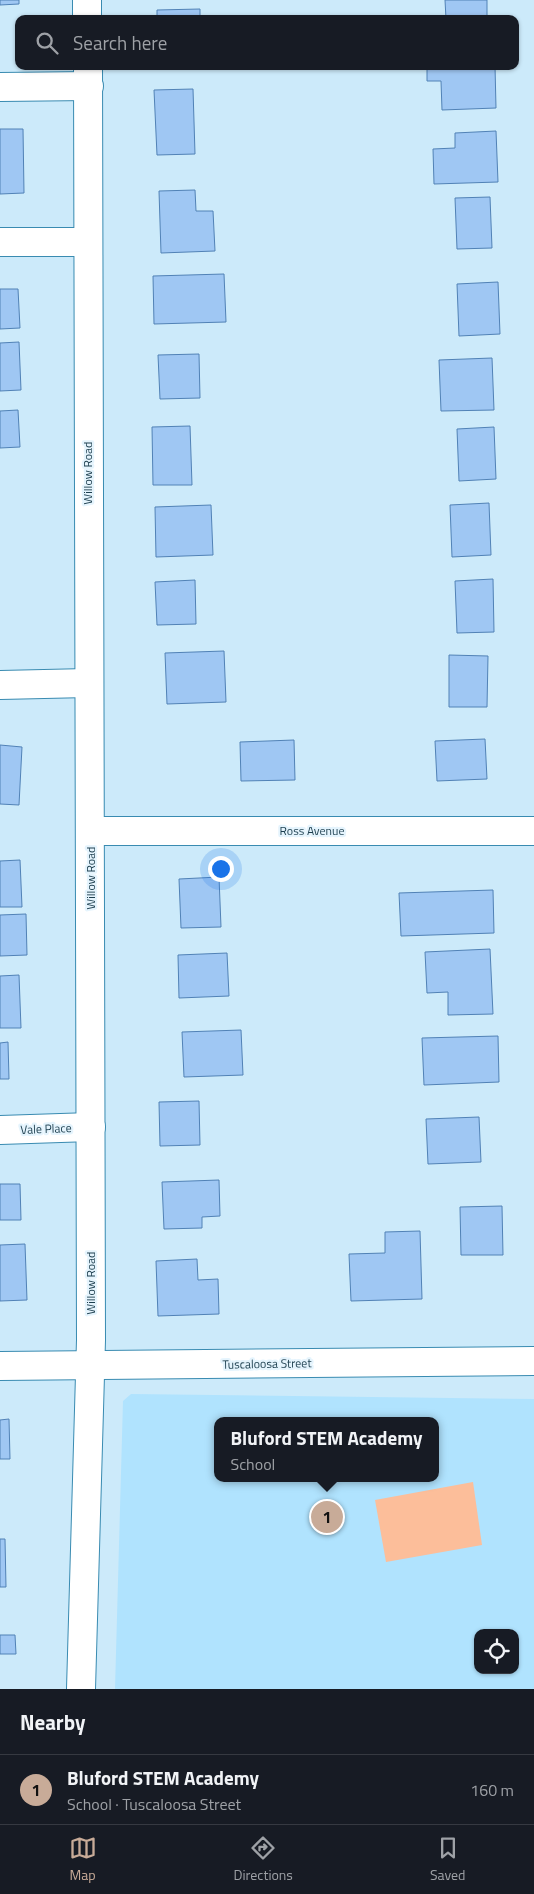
<!DOCTYPE html>
<html lang="en">
<head>
<meta charset="utf-8">
<style>
	:root { --surface:#171b24; --page:#242831; --text:#f1f3f6; --muted:#9ea1a6; --line:#363941; --accent:#c8ab98 }
	body { margin:0; font-family:"Titillium Web",sans-serif; background:var(--page); color:var(--text) }
	.controls { position:absolute; right:15px; bottom:15px; display:grid; overflow:hidden; border-radius:10px; box-shadow:0 1px 4px #0004 }
	.controls button { width:45px; height:45px; display:grid; place-items:center; padding:0; border:0; border-bottom:1px solid var(--line); background:var(--surface); color:var(--text); font:25px sans-serif }
	.you { position:absolute; left:220px; top:868px; width:18px; height:18px; margin:-12px; border:4px solid #fff; border-radius:50%; background:#1a73e8; box-shadow:0 0 0 8px #1a73e833 }
	.badge { display:grid; place-items:center; width:32px; height:32px; border-radius:50%; background:var(--accent); color:#111; font-size:16px; font-weight:700 }
	.pin { position:absolute; translate:-50% -50%; border:2px solid #fff; box-shadow:0 1px 5px #0006 }
	.popup { position:absolute; left:214px; top:1417px; width:225px; height:65px; box-sizing:border-box; display:grid; place-content:center; border-radius:10px; background:var(--surface); filter:drop-shadow(0 1px 4px #0005); font-size:16px; white-space:nowrap; color:var(--muted) }
	.popup b { font-size:19px; color:var(--text) }
	.popup::after { content:''; position:absolute; left:50%; top:100%; margin-left:-10px; border:10px solid transparent; border-top-color:var(--surface) }
	.list { margin:0; padding:0; list-style:none }
	h2 { display:flex; justify-content:space-between; align-items:center; height:65px; margin:0; padding:0 20px; font-size:21px }
	h2 small { font-size:16px; font-weight:400; color:var(--muted) }
	.list li { display:grid; grid-template-columns:32px 1fr auto; gap:15px; align-items:center; box-sizing:border-box; height:70px; padding:0 20px; border-top:1px solid var(--line) }
	.list b { display:block; font-size:19px; white-space:nowrap }
	.list p { margin:0; font-size:16px; white-space:nowrap; color:var(--muted) }
	.list em { font-size:16px; font-style:normal; color:var(--muted) }
	.icon { flex:none; width:28px; height:28px; fill:none; stroke:currentColor; stroke-width:2; stroke-linecap:round; stroke-linejoin:round }
	.map { position:relative; flex:none; width:534px; height:1689px; overflow:hidden }
	.search { position:absolute; background:var(--surface); box-shadow:0 1px 4px #0004; left:15px; right:15px; top:15px; height:55px; display:flex; align-items:center; gap:12px; box-sizing:border-box; padding:0 18px; border-radius:10px; color:var(--muted); font-size:19px }
	.sheet { height:135px; background:var(--surface) }
	nav { display:flex; justify-content:space-around; align-items:center; box-sizing:border-box; height:70px; border-top:1px solid var(--line); background:var(--surface); font-size:14px; color:var(--muted) }
	nav a { display:grid; justify-items:center; gap:2px }
	nav .on { color:var(--accent) }
	.map>svg:first-child { display:block }
	.built { fill:#b0e3fe; fill-rule:evenodd }
	.green { fill:#fcbe9a }
	.building { fill:#9fc7f3; stroke:#5182b6 }
	.lines { fill:none; stroke-linecap:round; stroke-linejoin:round }
	.minor-casing { stroke:#398bb1; stroke-width:30 }
	.minor { stroke:#fff; stroke-width:28 }
	.labels { text-anchor:middle; stroke-width:4.5; stroke-linejoin:round; paint-order:stroke }
	.street-label { font-size:12px; fill:#1c3e4e; stroke:#e5f4fd }
</style>
</head>
<body>
<div class="map">
<svg width="534" height="1689" viewBox="0 0 534 1689">
	<rect width="100%" height="100%" fill="#cceafa"/>
	<!-- built -->
	<path class="built" d="M131 1394 534 1399V1689H115L123 1401ZM218 1421H436V1478H218ZM478 1633H515V1670H478Z"/>
	<!-- green -->
	<polygon class="green" points="473,1482 482,1545 386,1562 375,1500"/>
	<!-- building -->
	<g class="building">
		<polygon points="0,0 19,0 19,4 0,5"/>
		<polygon points="445,0 487,0 487,19 446,19"/>
		<polygon points="200,9 200,19 157,19 157,10"/>
		<polygon points="427,66 495,66 496,108 442,110 441,81 427,81"/>
		<polygon points="193,89 195,154 157,155 154,90"/>
		<polygon points="0,129 23,129 24,193 0,194"/>
		<polygon points="496,131 498,182 434,184 433,149 455,148 455,133"/>
		<polygon points="195,190 196,211 213,211 215,251 161,253 159,191"/>
		<polygon points="490,197 492,248 457,249 455,198"/>
		<polygon points="224,274 226,322 154,324 153,276"/>
		<polygon points="498,282 500,334 459,336 457,284"/>
		<polygon points="0,289 18,289 20,328 0,329"/>
		<polygon points="19,342 21,390 0,391 0,343"/>
		<polygon points="199,354 200,398 160,399 158,355"/>
		<polygon points="492,358 494,410 441,411 439,360"/>
		<polygon points="18,410 20,447 0,448 0,411"/>
		<polygon points="190,426 192,485 153,485 152,427"/>
		<polygon points="494,427 496,479 459,481 457,429"/>
		<polygon points="489,503 491,555 452,557 450,505"/>
		<polygon points="211,505 213,555 156,557 155,507"/>
		<polygon points="493,579 494,632 457,633 455,581"/>
		<polygon points="195,580 196,624 157,625 155,582"/>
		<polygon points="224,651 226,702 167,704 165,653"/>
		<polygon points="449,655 488,656 487,707 449,707"/>
		<polygon points="485,739 487,779 437,781 435,741"/>
		<polygon points="294,740 295,780 241,781 240,742"/>
		<polygon points="0,745 22,747 19,805 0,804"/>
		<polygon points="20,860 22,907 0,907 0,861"/>
		<polygon points="219,877 221,927 181,928 179,879"/>
		<polygon points="493,890 494,933 401,936 399,893"/>
		<polygon points="26,914 27,955 0,956 0,915"/>
		<polygon points="490,949 493,1014 448,1015 448,992 427,993 425,952"/>
		<polygon points="227,953 229,996 179,998 178,955"/>
		<polygon points="19,975 21,1028 0,1028 0,976"/>
		<polygon points="241,1030 243,1075 184,1077 182,1032"/>
		<polygon points="498,1036 499,1082 424,1085 422,1038"/>
		<polygon points="8,1042 9,1079 0,1079 0,1043"/>
		<polygon points="199,1101 200,1145 160,1146 159,1102"/>
		<polygon points="479,1117 481,1162 428,1164 426,1119"/>
		<polygon points="219,1180 220,1216 202,1217 202,1228 164,1229 162,1182"/>
		<polygon points="0,1184 20,1184 21,1220 0,1220"/>
		<polygon points="502,1206 503,1255 461,1255 460,1207"/>
		<polygon points="420,1231 422,1299 351,1301 349,1254 385,1253 385,1232"/>
		<polygon points="25,1244 27,1300 0,1301 0,1245"/>
		<polygon points="197,1259 198,1280 218,1279 219,1314 158,1316 156,1261"/>
		<polygon points="9,1419 10,1459 0,1459 0,1420"/>
		<polygon points="0,1539 5,1539 6,1587 0,1587"/>
		<polygon points="0,1635 15,1635 16,1654 0,1654"/>
	</g>
	<g class="lines">
		<defs>
			<g id="minor">
				<polyline points="87,0 87,19"/>
				<polyline points="0,87 89,86"/>
				<polyline points="0,242 88,242"/>
				<polyline points="0,685 88,683"/>
				<polyline points="91,831 534,831"/>
				<polyline points="0,1130 91,1127"/>
				<polyline points="0,1366 534,1361"/>
				<polyline points="81,1689 91,1340 88,66"/>
			</g>
		</defs>
		<!-- minor casing -->
		<use href="#minor" class="minor-casing"/>
		<!-- minor -->
		<use href="#minor" class="minor"/>
	</g>
	<g class="labels">
		<!-- street labels -->
		<g class="street-label">
			<text transform="translate(88 473) rotate(-90)" y="4">Willow Road</text>
			<text x="312" y="835">Ross Avenue</text>
			<text transform="translate(91 878) rotate(-90)" y="4">Willow Road</text>
			<text transform="translate(46 1129) rotate(-2)" y="4">Vale Place</text>
			<text transform="translate(91 1283) rotate(-90)" y="4">Willow Road</text>
			<text transform="translate(267 1364) rotate(-1)" y="4">Tuscaloosa Street</text>
		</g>
	</g>
</svg>
<div class="controls">
<button><svg class="icon" aria-label="locate" viewBox="0 0 24 24"><circle cx="12" cy="12" r="6"/><path d="M12 2v4M12 18v4M2 12h4M18 12h4"/></svg></button>
</div>
<div class="you"></div>
<div class="pin badge" style="left:327px;top:1517px">1</div>
<div class="popup"><b>Bluford STEM Academy</b>School</div>
<div class="search"><svg class="icon" aria-label="search" viewBox="0 0 24 24"><circle cx="10" cy="10" r="6"/><path d="M15 15l6 6"/></svg>Search here</div>
</div>
<section class="sheet">
<h2>Nearby<small></small></h2>
<ul class="list">
<li><span class="badge">1</span><div><b>Bluford STEM Academy</b><p>School · Tuscaloosa Street</p></div><em>160 m</em></li>
</ul>
</section>
<nav>
<a class="on"><svg class="icon" aria-label="map" viewBox="0 0 24 24"><path d="M3 6l6-2 6 2 6-2v14l-6 2-6-2-6 2zM9 4v14M15 6v14"/></svg>Map</a>
<a><svg class="icon" aria-label="directions" viewBox="0 0 24 24"><path d="M12 3l9 9-9 9-9-9zM9 14v-3h6M13 9l2 2-2 2"/></svg>Directions</a>
<a><svg class="icon" aria-label="saved" viewBox="0 0 24 24"><path d="M7 4h10v16l-5-4-5 4z"/></svg>Saved</a>
</nav>
</body>
</html>
